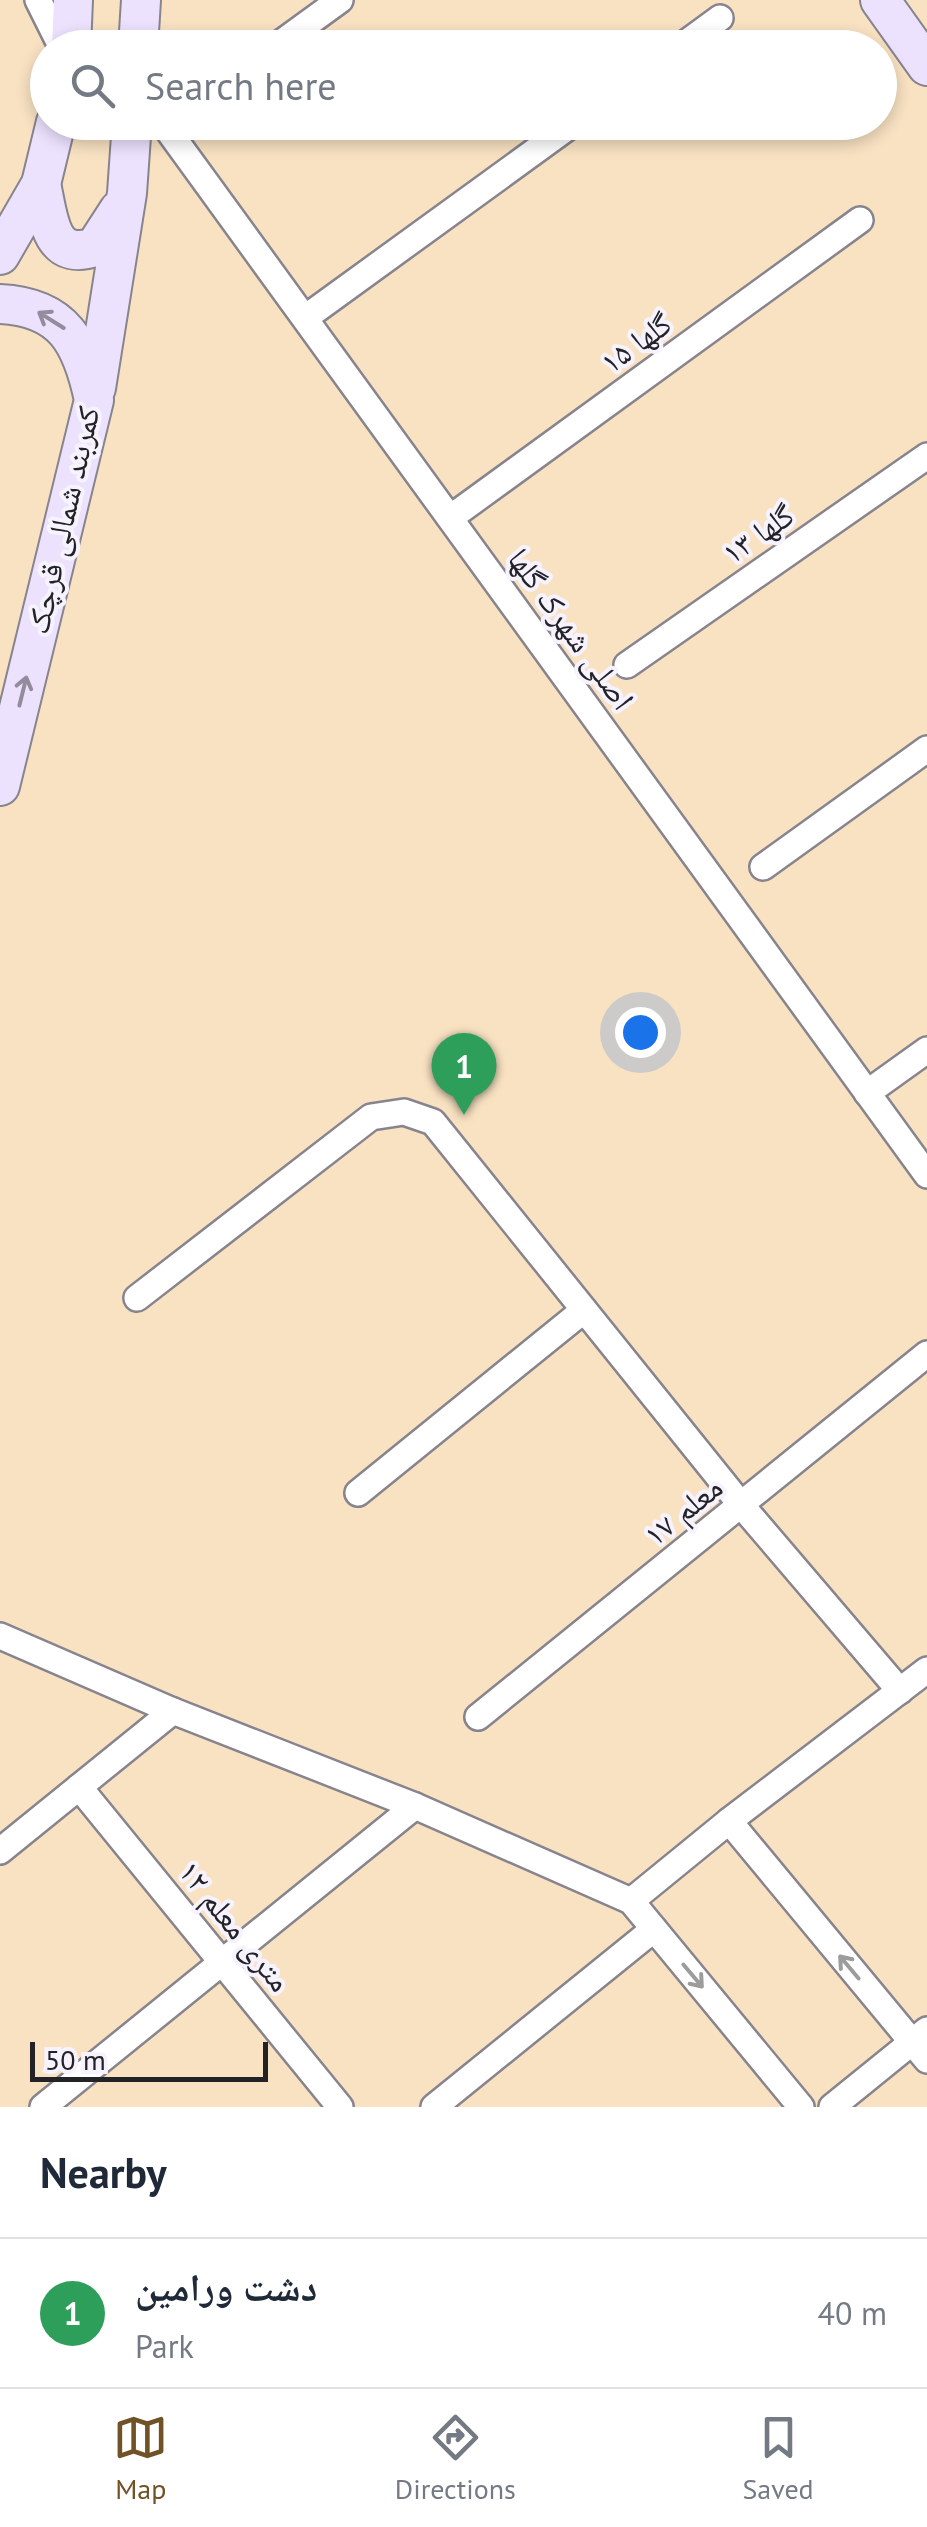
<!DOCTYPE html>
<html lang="en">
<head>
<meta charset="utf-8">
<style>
	:root { --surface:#fff; --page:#f2f2f3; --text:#1f2937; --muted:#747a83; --line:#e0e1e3; --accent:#705226 }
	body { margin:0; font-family:"PT Sans","Noto Naskh Arabic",sans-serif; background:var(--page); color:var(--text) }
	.scale { position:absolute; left:30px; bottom:25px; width:238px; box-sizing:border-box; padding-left:10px; border:5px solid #232226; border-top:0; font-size:28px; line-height:35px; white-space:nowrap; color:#232226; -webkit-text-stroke:8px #f6f2fe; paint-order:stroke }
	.you { position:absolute; left:640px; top:1032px; width:35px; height:35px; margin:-25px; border:8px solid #fff; border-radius:50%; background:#1a73e8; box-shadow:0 0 0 15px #1a73e833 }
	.badge { display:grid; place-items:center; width:65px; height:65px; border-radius:50%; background:var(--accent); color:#fff; font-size:32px; font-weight:700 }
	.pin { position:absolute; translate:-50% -82px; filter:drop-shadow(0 2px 5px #0008) }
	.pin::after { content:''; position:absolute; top:52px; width:35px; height:30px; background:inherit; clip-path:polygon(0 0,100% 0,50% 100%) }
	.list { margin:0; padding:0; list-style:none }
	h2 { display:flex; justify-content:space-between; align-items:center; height:130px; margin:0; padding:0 40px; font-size:42px }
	h2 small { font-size:32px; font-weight:400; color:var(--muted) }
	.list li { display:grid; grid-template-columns:65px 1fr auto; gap:30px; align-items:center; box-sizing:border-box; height:150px; padding:0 40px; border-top:2px solid var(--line) }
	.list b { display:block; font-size:38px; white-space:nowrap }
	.list p { margin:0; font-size:32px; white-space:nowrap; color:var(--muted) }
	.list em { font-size:32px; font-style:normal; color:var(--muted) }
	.icon { flex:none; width:55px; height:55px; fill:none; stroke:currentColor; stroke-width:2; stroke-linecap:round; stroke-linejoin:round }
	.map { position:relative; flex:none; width:927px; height:2107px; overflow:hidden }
	.search { position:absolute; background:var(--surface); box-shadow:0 5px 15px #0003; left:30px; right:30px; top:30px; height:110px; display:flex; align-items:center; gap:25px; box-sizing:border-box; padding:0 35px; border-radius:55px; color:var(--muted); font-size:38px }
	.sheet { height:280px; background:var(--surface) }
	nav { display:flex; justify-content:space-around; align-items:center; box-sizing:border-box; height:140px; border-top:2px solid var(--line); background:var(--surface); font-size:28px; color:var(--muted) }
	nav a { display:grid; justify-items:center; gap:5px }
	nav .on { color:var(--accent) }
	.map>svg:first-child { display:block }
	.green { fill:#f9e2c2; fill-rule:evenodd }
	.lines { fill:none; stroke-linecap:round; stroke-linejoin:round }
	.minor-casing { stroke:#87848e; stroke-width:30 }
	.secondary-casing { stroke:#87848e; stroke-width:42 }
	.minor { stroke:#fff; stroke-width:25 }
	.secondary { stroke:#ede2fe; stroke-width:38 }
	.oneway { stroke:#928c9d }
	.oneway2 { stroke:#9c9c9d }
	.labels { text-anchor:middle; stroke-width:8; stroke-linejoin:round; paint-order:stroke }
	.street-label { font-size:32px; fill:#232226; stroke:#f6f2fe }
</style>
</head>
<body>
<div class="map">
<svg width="927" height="2107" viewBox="0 0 927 2107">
	<rect width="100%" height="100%" fill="#f6f2fe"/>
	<!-- green -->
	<path class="green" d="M0 0H927V2107H0ZM48 48H880V122H48Z"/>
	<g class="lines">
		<defs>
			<g id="minor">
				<polyline points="38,0 62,48"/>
				<polyline points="274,48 340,0"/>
				<polyline points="679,48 720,18"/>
				<polyline points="162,122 927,1175"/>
				<polyline points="305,318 575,122"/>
				<polyline points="450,518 860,220"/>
				<polyline points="627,665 927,456"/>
				<polyline points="763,867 927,749"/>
				<polyline points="867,1093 927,1050"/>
				<polyline points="137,1298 371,1117 404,1112 433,1122 742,1506 900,1691"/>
				<polyline points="358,1493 584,1310"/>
				<polyline points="0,1636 173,1711 415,1806 631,1901 801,2107"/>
				<polyline points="478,1717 927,1354"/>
				<polyline points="79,1787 340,2107"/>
				<polyline points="729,1821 927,1670"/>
				<polyline points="0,1851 173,1711"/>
				<polyline points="631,1901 729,1821 927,2060"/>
				<polyline points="43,2107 415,1806"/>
				<polyline points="434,2107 654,1929"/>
				<polyline points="832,2107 927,2030"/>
			</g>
			<g id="secondary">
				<polyline points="880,0 927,66"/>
				<polyline points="71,48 73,0"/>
				<polyline points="138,48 141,0"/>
				<path d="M41 184C49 218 49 262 95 247L119 210"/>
				<polyline points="0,255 41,184 56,122"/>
				<path d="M0 304C64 307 82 343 94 400L0 786"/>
				<polyline points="96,388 127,193 132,122"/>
			</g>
		</defs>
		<!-- minor casing -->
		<use href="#minor" class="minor-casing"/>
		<!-- secondary casing -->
		<use href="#secondary" class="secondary-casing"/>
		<!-- minor -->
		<use href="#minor" class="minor"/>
		<!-- secondary -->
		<use href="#secondary" class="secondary"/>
	</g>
	<!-- one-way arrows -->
	<defs><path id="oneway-shaft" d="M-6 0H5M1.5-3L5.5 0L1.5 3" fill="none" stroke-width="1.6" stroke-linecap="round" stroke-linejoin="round" transform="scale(2.5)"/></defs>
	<g class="oneway">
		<use href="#oneway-shaft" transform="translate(51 320) rotate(-148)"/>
		<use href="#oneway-shaft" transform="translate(23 691) rotate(-76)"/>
	</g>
	<g class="oneway2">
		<use href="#oneway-shaft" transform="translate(849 1967) rotate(-130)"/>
		<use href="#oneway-shaft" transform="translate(693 1976) rotate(50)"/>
	</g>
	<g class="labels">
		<!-- street labels -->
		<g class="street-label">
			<text transform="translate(636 343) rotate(-36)" y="11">گلها ۱۵</text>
			<text transform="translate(63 520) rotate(-77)" y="11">کمربند شمالی قرچک</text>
			<text transform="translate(758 534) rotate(-35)" y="11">گلها ۱۳</text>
			<text transform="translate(571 629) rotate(54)" y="11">اصلی شهرک گلها</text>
			<text transform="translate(683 1511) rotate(-39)" y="11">معلم ۱۷</text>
			<text transform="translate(235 1926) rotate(51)" y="11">۱۲ متری معلم</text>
		</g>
	</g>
</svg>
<div class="scale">50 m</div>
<div class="you"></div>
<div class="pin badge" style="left:464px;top:1115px;background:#2e9e5b">1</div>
<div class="search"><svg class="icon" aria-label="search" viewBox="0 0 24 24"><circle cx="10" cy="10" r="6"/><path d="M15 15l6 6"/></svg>Search here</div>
</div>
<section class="sheet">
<h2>Nearby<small></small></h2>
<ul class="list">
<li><span class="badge" style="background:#2e9e5b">1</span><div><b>دشت ورامین</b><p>Park</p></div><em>40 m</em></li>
</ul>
</section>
<nav>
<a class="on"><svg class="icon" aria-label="map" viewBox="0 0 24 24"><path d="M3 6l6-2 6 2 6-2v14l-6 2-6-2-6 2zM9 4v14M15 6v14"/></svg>Map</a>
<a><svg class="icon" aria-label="directions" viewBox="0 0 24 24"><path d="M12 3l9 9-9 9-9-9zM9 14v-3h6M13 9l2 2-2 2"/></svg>Directions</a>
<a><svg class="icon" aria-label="saved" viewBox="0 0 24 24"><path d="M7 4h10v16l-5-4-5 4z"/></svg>Saved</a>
</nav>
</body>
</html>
